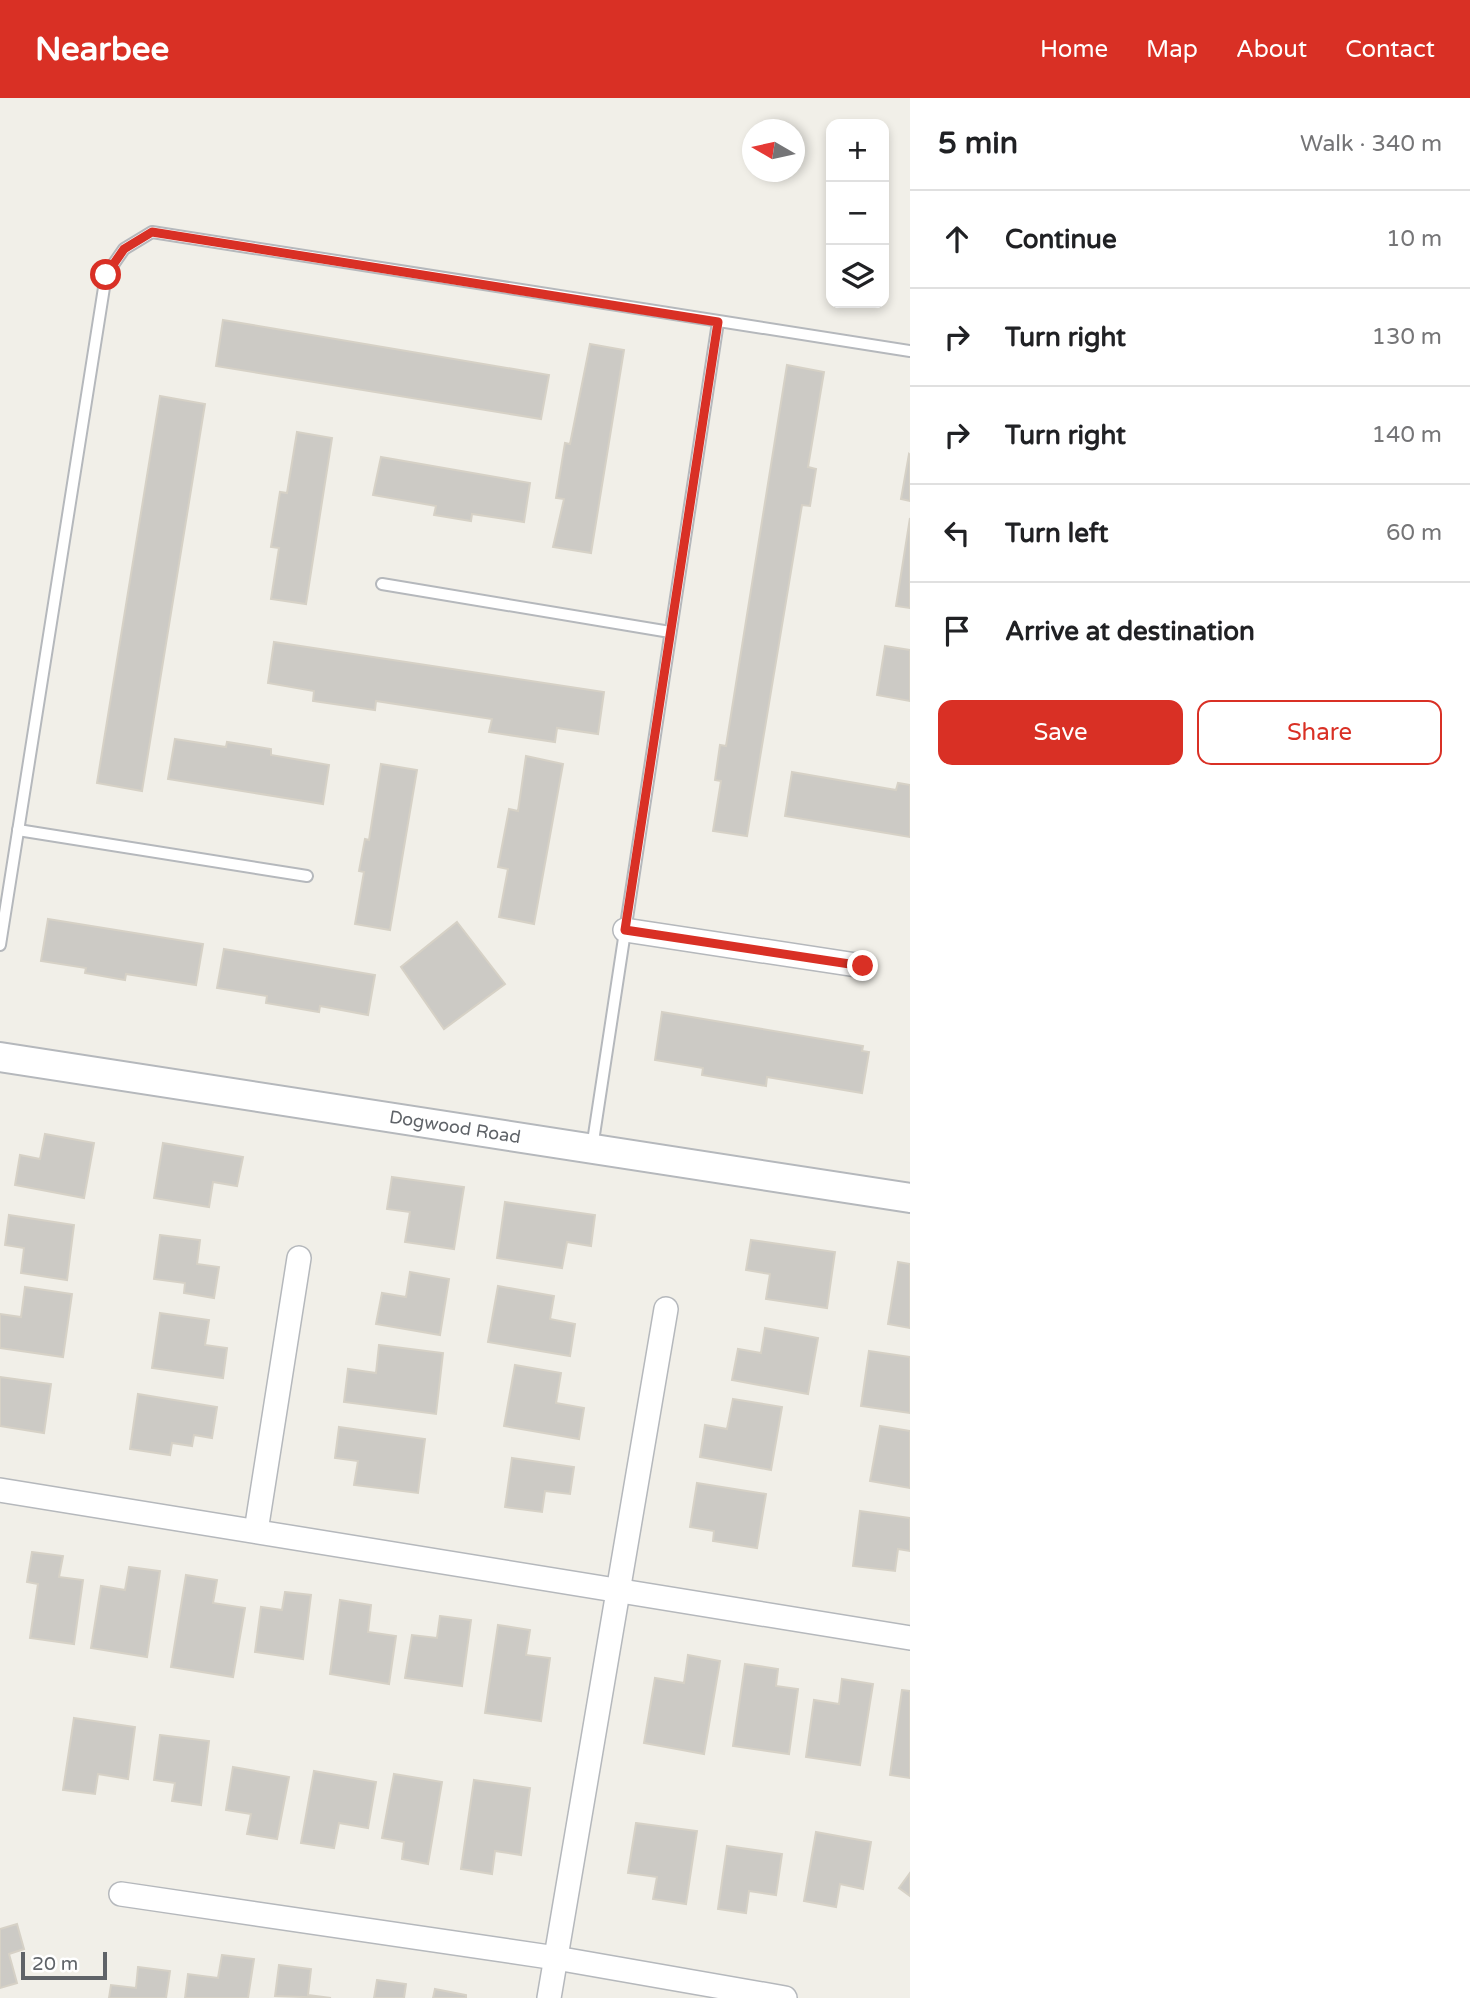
<!DOCTYPE html>
<html lang="en">
<head>
<meta charset="utf-8">
<style>
	:root { --surface:#fff; --page:#f2f2f2; --text:#202124; --muted:#757577; --line:#e0e0e0; --accent:#d93025 }
	body { margin:0; font-family:"Varela Round",sans-serif; background:var(--page); color:var(--text) }
	.controls { position:absolute; right:21px; top:21px; display:grid; overflow:hidden; border-radius:14px; box-shadow:0 4px 10px #0003 }
	.controls button { width:63px; height:63px; display:grid; place-items:center; padding:0; border:0; border-bottom:2px solid var(--line); background:var(--surface); color:var(--text); font:35px sans-serif }
	.compass { position:absolute; left:742px; top:21px; width:63px; height:63px; border-radius:50%; background:var(--surface); box-shadow:0 4px 10px #0003; rotate:279deg }
	.scale { position:absolute; left:21px; bottom:18px; width:86px; box-sizing:border-box; padding-left:7px; border:4px solid #5f6368; border-top:0; font-size:19px; line-height:24px; white-space:nowrap; color:#5f6368; -webkit-text-stroke:5px #fff; paint-order:stroke }
	.stop { position:absolute; width:21px; height:21px; margin:-16px; border:5px solid #d93025; border-radius:50%; background:#fff }
	.stop.end { background:#d93025; border-color:#fff; box-shadow:0 2px 7px #0008 }
	.list { margin:0; padding:0; list-style:none }
	h2 { display:flex; justify-content:space-between; align-items:center; height:91px; margin:0; padding:0 28px; font-size:30px }
	h2 small { font-size:23px; font-weight:400; color:var(--muted) }
	.list li { display:grid; grid-template-columns:46px 1fr auto; gap:21px; align-items:center; box-sizing:border-box; height:98px; padding:0 28px; border-top:2px solid var(--line) }
	.list b { display:block; font-size:26px; white-space:nowrap }
	.list em { font-size:23px; font-style:normal; color:var(--muted) }
	.actions { display:flex; gap:14px; padding:21px 28px }
	.actions a { flex:1; padding:16px 0; border:2px solid var(--accent); border-radius:14px; text-align:center; font-size:24px; color:var(--accent) }
	.actions .main { background:var(--accent); color:#fff }
	.icon { flex:none; width:38px; height:38px; fill:none; stroke:currentColor; stroke-width:2; stroke-linecap:round; stroke-linejoin:round }
	.map { position:relative; flex:none; width:910px; height:1900px; overflow:hidden }
	header { display:flex; align-items:center; gap:42px; box-sizing:border-box; height:98px; padding:0 35px; background:var(--accent); color:#fff }
	header strong { font-size:33px }
	nav { display:flex; gap:38px; margin-inline-start:auto; font-size:24px }
	main { display:flex }
	aside { flex:1; background:var(--surface) }
	.map>svg:first-child { display:block }
	.building { fill:#cccac5; stroke:#d6d1c6; stroke-width:2 }
	.lines { fill:none; stroke-linecap:round; stroke-linejoin:round }
	.service-casing { stroke:#b5b8bc; stroke-width:14 }
	.minor-casing { stroke:#b5b8bc; stroke-width:26 }
	.tertiary-casing { stroke:#b5b8bc; stroke-width:32 }
	.service { stroke:#fff; stroke-width:10 }
	.minor { stroke:#fff; stroke-width:23 }
	.tertiary { stroke:#fff; stroke-width:28 }
	.route { stroke:#d93025; stroke-width:9 }
	.labels { text-anchor:middle; stroke-width:5; stroke-linejoin:round; paint-order:stroke }
	.street-label { font-size:18px; fill:#5f6368; stroke:#fff }
</style>
</head>
<body>
<header>
<strong>Nearbee</strong>
<nav><a>Home</a><a>Map</a><a>About</a><a>Contact</a></nav>
</header>
<main>
<div class="map">
<svg width="910" height="1900" viewBox="0 0 910 1900">
	<rect width="100%" height="100%" fill="#f1efe8"/>
	<!-- building -->
	<g class="building">
		<polygon points="223,222 549,277 541,321 216,268"/>
		<polygon points="590,246 624,252 591,455 553,449 564,401 556,400 564,351 565,345 570,346"/>
		<polygon points="787,267 824,274 808,369 816,371 810,408 802,407 747,738 713,733 721,683 715,682 720,647 726,648"/>
		<polygon points="160,298 205,306 142,693 97,685"/>
		<polygon points="297,334 332,340 306,506 271,501 279,450 271,449 280,394 287,395"/>
		<polygon points="909,356 910,357 910,403 901,401"/>
		<polygon points="381,359 530,385 524,424 472,416 471,423 434,417 436,408 373,397"/>
		<polygon points="910,420 910,510 896,508"/>
		<polygon points="274,544 604,594 598,636 557,630 555,644 489,634 492,621 376,603 375,612 313,603 314,593 268,585"/>
		<polygon points="885,548 910,552 910,603 877,597"/>
		<polygon points="175,641 226,649 227,644 271,651 271,657 329,667 323,706 168,681"/>
		<polygon points="526,658 563,666 534,826 499,819 508,771 498,769 509,711 518,713"/>
		<polygon points="381,666 417,672 390,832 355,826 364,774 359,773 365,741 369,742"/>
		<polygon points="792,674 896,692 898,685 910,687 910,739 785,718"/>
		<polygon points="48,821 203,846 196,887 126,876 125,882 85,875 86,870 41,863"/>
		<polygon points="457,824 505,886 444,931 401,869"/>
		<polygon points="224,851 375,877 368,917 320,908 319,914 266,905 267,898 217,890"/>
		<polygon points="662,914 863,948 862,953 869,954 862,995 767,979 766,988 702,977 703,970 655,962"/>
		<polygon points="45,1036 94,1045 84,1100 15,1087 20,1057 40,1061"/>
		<polygon points="163,1045 243,1059 237,1088 213,1084 209,1109 154,1100"/>
		<polygon points="392,1079 464,1089 454,1151 405,1144 410,1114 387,1111"/>
		<polygon points="505,1104 595,1117 591,1148 567,1144 562,1170 497,1160"/>
		<polygon points="9,1117 74,1127 67,1182 21,1175 24,1150 5,1147"/>
		<polygon points="160,1137 200,1142 197,1166 219,1169 214,1200 184,1195 185,1185 154,1181"/>
		<polygon points="751,1142 835,1154 827,1210 766,1201 770,1176 746,1172"/>
		<polygon points="898,1164 910,1166 910,1230 888,1226"/>
		<polygon points="410,1174 449,1181 440,1237 376,1226 382,1195 406,1199"/>
		<polygon points="498,1188 554,1198 550,1221 575,1226 570,1258 488,1244"/>
		<polygon points="25,1189 72,1196 63,1259 0,1250 0,1216 21,1219"/>
		<polygon points="160,1215 209,1222 205,1247 227,1250 223,1280 152,1270"/>
		<polygon points="765,1230 818,1240 808,1296 732,1282 738,1251 761,1255"/>
		<polygon points="379,1247 443,1255 436,1316 344,1304 348,1271 376,1275"/>
		<polygon points="869,1253 910,1259 910,1315 861,1308"/>
		<polygon points="515,1267 561,1275 556,1305 584,1310 579,1341 504,1328"/>
		<polygon points="0,1279 51,1286 44,1335 0,1328"/>
		<polygon points="138,1296 217,1309 212,1340 194,1337 192,1348 172,1345 170,1357 130,1351"/>
		<polygon points="733,1301 782,1309 771,1372 700,1359 705,1327 727,1331"/>
		<polygon points="880,1328 910,1333 910,1390 870,1383"/>
		<polygon points="339,1329 425,1341 418,1395 354,1387 358,1363 335,1360"/>
		<polygon points="512,1360 574,1369 570,1396 545,1393 542,1414 505,1409"/>
		<polygon points="697,1385 766,1396 757,1450 713,1443 714,1433 690,1429"/>
		<polygon points="860,1413 910,1420 910,1453 898,1451 895,1473 853,1468"/>
		<polygon points="32,1454 63,1458 59,1479 83,1482 74,1546 30,1540 38,1486 27,1484"/>
		<polygon points="129,1469 160,1473 147,1559 91,1550 101,1488 125,1492"/>
		<polygon points="186,1477 217,1482 213,1505 245,1510 233,1579 171,1569"/>
		<polygon points="285,1494 311,1497 303,1561 255,1554 261,1509 282,1512"/>
		<polygon points="340,1502 371,1507 368,1534 396,1538 389,1586 330,1576"/>
		<polygon points="440,1518 471,1522 462,1588 405,1580 412,1537 437,1540"/>
		<polygon points="498,1527 530,1532 526,1557 550,1560 541,1623 485,1615"/>
		<polygon points="688,1557 720,1563 704,1656 644,1645 655,1580 684,1585"/>
		<polygon points="745,1566 778,1571 776,1588 798,1591 789,1656 733,1648"/>
		<polygon points="842,1581 873,1586 860,1667 806,1659 814,1602 839,1606"/>
		<polygon points="902,1592 910,1593 910,1680 890,1677"/>
		<polygon points="74,1620 135,1629 128,1681 98,1676 95,1696 63,1692"/>
		<polygon points="160,1637 209,1643 201,1707 172,1703 175,1685 154,1682"/>
		<polygon points="233,1669 289,1679 277,1741 247,1736 251,1716 226,1712"/>
		<polygon points="314,1673 376,1684 368,1730 339,1725 334,1750 301,1745"/>
		<polygon points="394,1676 442,1684 428,1766 402,1761 404,1744 382,1740"/>
		<polygon points="474,1682 530,1690 521,1757 495,1753 492,1776 461,1771"/>
		<polygon points="636,1725 697,1733 686,1806 653,1801 657,1779 628,1775"/>
		<polygon points="816,1734 871,1744 863,1791 840,1786 836,1809 804,1803"/>
		<polygon points="727,1748 782,1756 776,1797 749,1793 746,1815 718,1811"/>
		<polygon points="910,1775 910,1798 899,1790"/>
		<polygon points="17,1826 24,1851 9,1856 17,1885 0,1890 0,1831"/>
		<polygon points="222,1857 254,1861 248,1900 185,1900 188,1876 218,1880"/>
		<polygon points="279,1867 311,1871 308,1897 331,1900 275,1898"/>
		<polygon points="138,1869 170,1873 166,1900 109,1900 111,1887 136,1890"/>
		<polygon points="377,1882 406,1886 404,1900 374,1900"/>
		<polygon points="435,1891 466,1897 466,1900 433,1900"/>
	</g>
	<g class="lines">
		<defs>
			<g id="service">
				<polyline points="382,486 670,534"/>
				<polyline points="18,732 307,778"/>
				<polyline points="0,847 106,177 124,151 152,134 910,253"/>
				<polyline points="592,1050 718,224"/>
			</g>
			<g id="minor">
				<polyline points="625,832 863,868"/>
				<polyline points="0,1392 910,1540"/>
				<polyline points="256,1433 299,1160"/>
				<polyline points="121,1796 556,1860 785,1900"/>
				<polyline points="549,1900 666,1211"/>
			</g>
			<polyline id="tertiary" points="0,959 910,1100"/>
		</defs>
		<!-- service casing -->
		<use href="#service" class="service-casing"/>
		<!-- minor casing -->
		<use href="#minor" class="minor-casing"/>
		<!-- tertiary casing -->
		<use href="#tertiary" class="tertiary-casing"/>
		<!-- service -->
		<use href="#service" class="service"/>
		<!-- minor -->
		<use href="#minor" class="minor"/>
		<!-- tertiary -->
		<use href="#tertiary" class="tertiary"/>
	</g>
	<g class="lines">
		<!-- route -->
		<polyline class="route" points="106,177 124,151 152,134 718,224 625,832 863,868"/>
	</g>
	<g class="labels">
		<!-- street labels -->
		<g class="street-label">
			<text transform="translate(455 1029) rotate(9)" y="6">Dogwood Road</text>
		</g>
	</g>
</svg>
<div class="controls">
<button>+</button>
<button>−</button>
<button><svg class="icon" aria-label="layers" viewBox="0 0 24 24"><path d="M12 4l9 5-9 5-9-5zM3 14l9 5 9-5"/></svg></button>
</div>
<svg class="compass" viewBox="-18 -18 36 36"><path d="M0-13l5 13h-10z" fill="#e53935"/><path d="M0 13l5-13h-10z" fill="#757577"/></svg>
<div class="scale">20 m</div>
<div class="stop" style="left:106px;top:177px"></div>
<div class="stop end" style="left:863px;top:868px"></div>
</div>
<aside>
<h2>5 min<small>Walk · 340 m</small></h2>
<ul class="list">
<li><svg class="icon" aria-label="ahead" viewBox="0 0 24 24"><path d="M12 20V5M6 11l6-6 6 6"/></svg><div><b>Continue</b></div><em>10 m</em></li>
<li><svg class="icon" aria-label="right" viewBox="0 0 24 24"><path d="M7 20v-9h11M14 6l5 5-5 5"/></svg><div><b>Turn right</b></div><em>130 m</em></li>
<li><svg class="icon" aria-label="right" viewBox="0 0 24 24"><path d="M7 20v-9h11M14 6l5 5-5 5"/></svg><div><b>Turn right</b></div><em>140 m</em></li>
<li><svg class="icon" aria-label="left" viewBox="0 0 24 24"><path d="M17 20v-9H6M10 6l-5 5 5 5"/></svg><div><b>Turn left</b></div><em>60 m</em></li>
<li><svg class="icon" aria-label="arrive" viewBox="0 0 24 24"><path d="M6 21V4h12l-3 4 3 4H6"/></svg><div><b>Arrive at destination</b></div></li>
</ul>
<div class="actions"><a class="main">Save</a><a>Share</a></div>
</aside>
</main>
</body>
</html>
